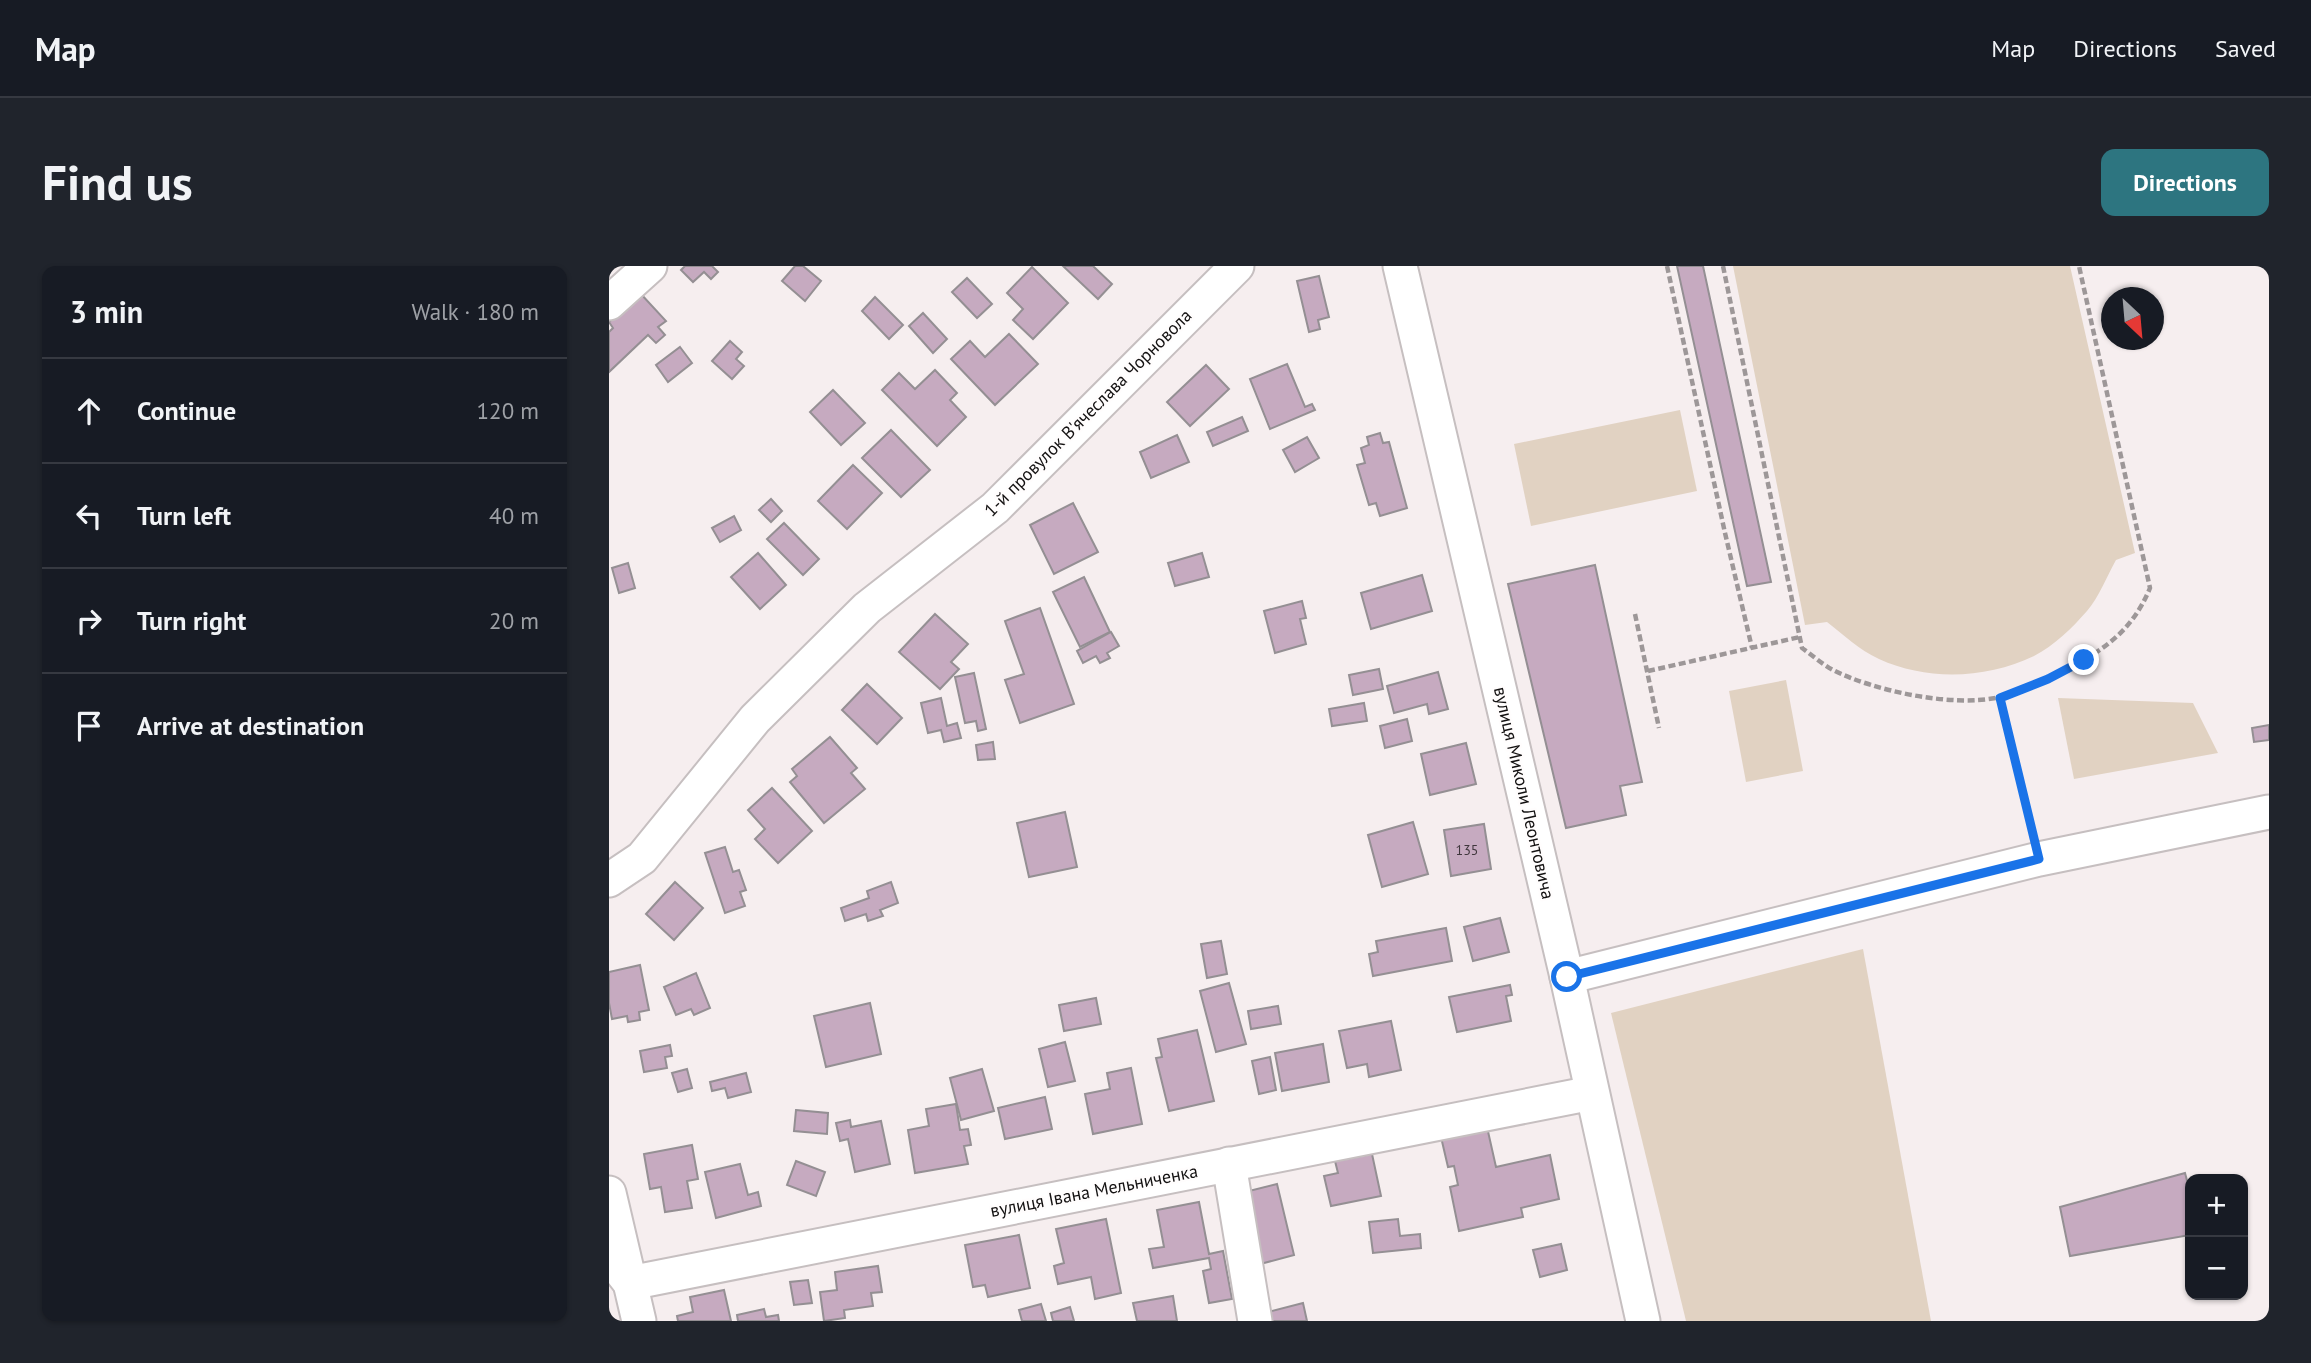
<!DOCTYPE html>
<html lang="en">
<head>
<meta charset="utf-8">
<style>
	:root { --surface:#171b24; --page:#20242c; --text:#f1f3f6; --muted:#9ea1a6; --line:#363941; --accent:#2d7580 }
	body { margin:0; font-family:"PT Sans",sans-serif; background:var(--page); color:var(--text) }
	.controls { position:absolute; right:21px; bottom:21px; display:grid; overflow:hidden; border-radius:14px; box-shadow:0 2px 5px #0004 }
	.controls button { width:63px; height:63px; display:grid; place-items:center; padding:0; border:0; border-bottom:2px solid var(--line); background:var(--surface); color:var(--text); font:35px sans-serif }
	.compass { position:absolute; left:1492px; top:21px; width:63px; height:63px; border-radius:50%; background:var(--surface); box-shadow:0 2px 5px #0004; rotate:154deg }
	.stop { position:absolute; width:21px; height:21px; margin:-16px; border:5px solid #1a73e8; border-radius:50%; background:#fff }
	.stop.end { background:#1a73e8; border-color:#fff; box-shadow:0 2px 7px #0008 }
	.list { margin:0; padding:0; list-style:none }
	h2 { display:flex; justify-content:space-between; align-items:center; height:91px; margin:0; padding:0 28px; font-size:30px }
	h2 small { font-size:23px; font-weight:400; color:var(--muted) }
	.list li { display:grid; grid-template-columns:46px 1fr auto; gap:21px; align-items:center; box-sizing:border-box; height:105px; padding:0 28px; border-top:2px solid var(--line) }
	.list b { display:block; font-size:26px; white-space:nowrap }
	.list em { font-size:23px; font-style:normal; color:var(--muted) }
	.icon { flex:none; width:38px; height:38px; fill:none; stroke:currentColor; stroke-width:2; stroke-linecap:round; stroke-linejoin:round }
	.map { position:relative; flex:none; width:1660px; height:1055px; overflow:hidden; border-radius:14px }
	header { display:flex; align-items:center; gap:42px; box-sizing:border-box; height:98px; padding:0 35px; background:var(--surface); border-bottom:2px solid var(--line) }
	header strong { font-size:33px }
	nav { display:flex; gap:38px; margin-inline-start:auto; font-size:24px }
	.intro { display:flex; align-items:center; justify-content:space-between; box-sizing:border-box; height:168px; padding:0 42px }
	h1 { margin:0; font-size:49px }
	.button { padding:18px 32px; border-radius:14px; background:var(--accent); color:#fff; font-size:24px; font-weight:700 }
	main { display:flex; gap:42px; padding:0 42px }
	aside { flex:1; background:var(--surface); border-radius:14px; box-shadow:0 2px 5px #0004 }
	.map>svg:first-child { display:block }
	.green { fill:#e1d2c2 }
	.building { fill:#c6aac0; stroke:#948f93; stroke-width:2 }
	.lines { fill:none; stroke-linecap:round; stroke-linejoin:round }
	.minor-casing { stroke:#c6bfc0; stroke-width:37 }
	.path { stroke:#9d9798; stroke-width:4.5; stroke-dasharray:7 3.5; stroke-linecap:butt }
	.minor { stroke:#fff; stroke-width:33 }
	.route { stroke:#1a73e8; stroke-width:9 }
	.labels { text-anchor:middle; stroke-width:5; stroke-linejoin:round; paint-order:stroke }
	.number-label { font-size:14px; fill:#40373d }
	.street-label { font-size:18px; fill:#131111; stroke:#fffdfd }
</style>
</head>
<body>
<header>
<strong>Map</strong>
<nav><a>Map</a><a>Directions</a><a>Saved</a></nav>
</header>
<div class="intro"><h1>Find us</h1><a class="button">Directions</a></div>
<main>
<aside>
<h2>3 min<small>Walk · 180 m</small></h2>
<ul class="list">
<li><svg class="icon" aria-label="ahead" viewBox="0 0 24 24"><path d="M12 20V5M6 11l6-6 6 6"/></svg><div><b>Continue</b></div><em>120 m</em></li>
<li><svg class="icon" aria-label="left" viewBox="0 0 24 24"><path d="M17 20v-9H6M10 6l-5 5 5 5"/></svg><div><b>Turn left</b></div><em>40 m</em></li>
<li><svg class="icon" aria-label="right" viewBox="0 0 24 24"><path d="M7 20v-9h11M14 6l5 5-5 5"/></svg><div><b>Turn right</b></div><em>20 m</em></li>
<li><svg class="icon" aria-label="arrive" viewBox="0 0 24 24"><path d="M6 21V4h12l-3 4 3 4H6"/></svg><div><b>Arrive at destination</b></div></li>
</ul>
</aside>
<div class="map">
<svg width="1660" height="1055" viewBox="0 0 1660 1055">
	<rect width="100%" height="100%" fill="#f6eeef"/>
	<!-- green -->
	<g class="green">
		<path d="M1124 0H1461L1526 287 1507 294C1498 310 1490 331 1478 345 1464 361 1445 380 1425 390 1377 413 1318 415 1270 393 1250 384 1235 369 1218 356L1196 359Z"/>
		<polygon points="1071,144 1088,225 922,260 905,178"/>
		<polygon points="1177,414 1194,505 1137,516 1120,425"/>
		<polygon points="1449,432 1584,437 1609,487 1465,513"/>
		<polygon points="1254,683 1322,1055 1077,1055 1002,747"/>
	</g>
	<!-- building -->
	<g class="building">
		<polygon points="76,0 103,0 109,6 102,13 95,6 84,16 72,4"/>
		<polygon points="186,0 194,0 212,15 196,35 173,15"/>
		<polygon points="454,0 484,0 503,18 489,33"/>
		<polygon points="1068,0 1094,0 1162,316 1138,320"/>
		<polygon points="423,1 459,37 424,73 404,54 414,43 398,27"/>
		<polygon points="710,10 720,51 709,54 711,63 700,66 688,15"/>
		<polygon points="358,12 383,38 368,52 343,26"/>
		<polygon points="31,27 57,55 49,61 56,69 47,77 39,69 0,106 0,66 4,62 0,56"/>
		<polygon points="266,31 294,59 280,73 253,45"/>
		<polygon points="314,47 338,73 324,87 300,60"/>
		<polygon points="400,68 429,98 386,139 342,93 361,75 376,91"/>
		<polygon points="121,75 133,86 127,93 135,100 123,113 103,95"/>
		<polygon points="71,81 83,97 59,116 47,99"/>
		<polygon points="678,98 696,141 703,138 706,144 661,163 641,113"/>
		<polygon points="597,99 620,123 581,160 558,136"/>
		<polygon points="326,104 348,127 341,134 357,151 328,180 273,124 290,107 306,123"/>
		<polygon points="224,124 256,157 232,179 201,146"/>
		<polygon points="633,151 639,165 604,180 598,166"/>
		<polygon points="282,164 321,204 292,231 253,192"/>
		<polygon points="771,167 774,177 780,176 798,242 771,250 767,237 760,239 748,199 756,197 752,182 760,179 758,171"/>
		<polygon points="568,169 580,196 542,212 531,186"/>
		<polygon points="698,171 710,192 686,206 674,184"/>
		<polygon points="244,199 273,227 238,263 209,235"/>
		<polygon points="162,233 173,245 162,256 150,244"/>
		<polygon points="464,237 489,286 445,308 421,259"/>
		<polygon points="125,250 132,264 111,276 103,262"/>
		<polygon points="175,257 210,293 194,309 158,273"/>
		<polygon points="149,287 177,319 151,343 122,311"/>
		<polygon points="593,287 600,311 566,320 559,297"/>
		<polygon points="19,297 26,322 10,327 3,302"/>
		<polygon points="986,299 1033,516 1011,520 1017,549 957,562 899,318"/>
		<polygon points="813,309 823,345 762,363 752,327"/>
		<polygon points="475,311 501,366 471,381 444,326"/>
		<polygon points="693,335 697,352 691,353 697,378 666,387 655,345"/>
		<polygon points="431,342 465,438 411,457 396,414 415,408 396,355"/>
		<polygon points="326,348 359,378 342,396 350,403 331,423 290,386"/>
		<polygon points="502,366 510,380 498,387 501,392 491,397 487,390 474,397 468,385"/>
		<polygon points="770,403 774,423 744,429 740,409"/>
		<polygon points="829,406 839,443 820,448 818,438 785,447 778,420"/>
		<polygon points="365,407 377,463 369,465 367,455 356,457 346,411"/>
		<polygon points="258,418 293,452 268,478 233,444"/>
		<polygon points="332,432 338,460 348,457 352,472 335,476 332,464 319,467 312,437"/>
		<polygon points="755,437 758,455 723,460 720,443"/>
		<polygon points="798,453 803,475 776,482 771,460"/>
		<polygon points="1660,459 1660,474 1645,476 1643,462"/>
		<polygon points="221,471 248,502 242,507 256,523 215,557 181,516 188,510 183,503"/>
		<polygon points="384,476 386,493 369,494 367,479"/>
		<polygon points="857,477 867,518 821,529 812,488"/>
		<polygon points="163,522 203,565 169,597 146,573 156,563 139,544"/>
		<polygon points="456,546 468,601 420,611 408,557"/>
		<polygon points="804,556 819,608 773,621 759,569"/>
		<polygon points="875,558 882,603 842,610 835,564"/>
		<polygon points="116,581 124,606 130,604 137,624 131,626 136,640 116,647 96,587"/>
		<polygon points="66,616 94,642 65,674 37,648"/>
		<polygon points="282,616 289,637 271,644 274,650 259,655 257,648 236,655 232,642 260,632 258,625"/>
		<polygon points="891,652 900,686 864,695 855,661"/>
		<polygon points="837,662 843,695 764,710 760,688 769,686 767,675"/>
		<polygon points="612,675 618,708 598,712 592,678"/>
		<polygon points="31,699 40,744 30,746 31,754 19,756 18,750 3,753 0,737 0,706"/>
		<polygon points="87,707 101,742 85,749 82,743 67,749 55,721"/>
		<polygon points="620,717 637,778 607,786 591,725"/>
		<polygon points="901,719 903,729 897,730 902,755 848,766 840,731"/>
		<polygon points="487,732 492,758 455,765 450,739"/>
		<polygon points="261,737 272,788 217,801 205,750"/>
		<polygon points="669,740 672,758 642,763 639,745"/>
		<polygon points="782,755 792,804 760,811 758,798 738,802 730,765"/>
		<polygon points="588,764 605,835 560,845 547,792 553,791 549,773"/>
		<polygon points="456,776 466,815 439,821 430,783"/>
		<polygon points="714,778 720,816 673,825 666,787"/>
		<polygon points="61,779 63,790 56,791 58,802 35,806 31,785"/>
		<polygon points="661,791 667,824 650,828 643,795"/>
		<polygon points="522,802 533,858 484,868 476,828 501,823 498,807"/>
		<polygon points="78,803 83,822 69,826 63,807"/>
		<polygon points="373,803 385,845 352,854 341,812"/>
		<polygon points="137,807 142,826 119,832 116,822 103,825 101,816"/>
		<polygon points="436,831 443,863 396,873 389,842"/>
		<polygon points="347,838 351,864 359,863 362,879 355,880 359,898 306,907 299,864 320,860 317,843"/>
		<polygon points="187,844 219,847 218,868 185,865"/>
		<polygon points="241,854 242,861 272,855 281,898 246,906 239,873 231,875 227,857"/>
		<polygon points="878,861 887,901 941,889 950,933 912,942 914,951 850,965 841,921 849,919 845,900 839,901 832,871"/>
		<polygon points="83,879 89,913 78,915 83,942 56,946 52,921 41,923 35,888"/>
		<polygon points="763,888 772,930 722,940 715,910 729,907 726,895"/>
		<polygon points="187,895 216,906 207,930 178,919"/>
		<polygon points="131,898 139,929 149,926 152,940 107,952 96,906"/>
		<polygon points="1576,907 1581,926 1581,969 1461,990 1451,941"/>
		<polygon points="668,918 685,989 644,1000 636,926"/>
		<polygon points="590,936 600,988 614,985 623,1033 600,1037 594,1005 602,1003 600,992 544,1002 540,983 555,981 548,944"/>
		<polygon points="497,953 512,1027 486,1033 482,1011 449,1018 445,1000 455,997 447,963"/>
		<polygon points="789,953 791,970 811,968 812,982 764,987 760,956"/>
		<polygon points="410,969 421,1022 379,1031 376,1019 364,1021 356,979"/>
		<polygon points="952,978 958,1004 931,1011 924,984"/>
		<polygon points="269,1000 273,1026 262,1027 264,1040 235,1044 236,1052 215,1055 211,1026 228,1024 226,1006"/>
		<polygon points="199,1014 203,1037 185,1039 181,1016"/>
		<polygon points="115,1024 122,1055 69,1055 68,1050 84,1046 81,1031"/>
		<polygon points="564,1030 568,1055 528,1055 524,1037"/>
		<polygon points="694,1037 698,1055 661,1055 659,1046"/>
		<polygon points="432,1038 437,1055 413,1055 410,1044"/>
		<polygon points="461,1041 465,1055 444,1055 442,1047"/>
		<polygon points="155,1043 157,1051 169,1049 170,1055 129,1055 128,1049"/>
	</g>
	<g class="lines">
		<defs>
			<g id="minor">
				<polyline points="791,0 958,711 1034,1055"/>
				<polyline points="0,37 41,0"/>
				<polyline points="0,614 33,592 146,453 258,342 386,242 628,0"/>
				<polyline points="958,711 1430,593 1660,546"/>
				<polyline points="620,898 646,1055"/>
				<polyline points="0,927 30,1055"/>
				<polyline points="0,990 21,1017 983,827"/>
			</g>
		</defs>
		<!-- minor casing -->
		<use href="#minor" class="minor-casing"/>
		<!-- path -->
		<g class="path">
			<polyline points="1058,0 1116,267 1143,382"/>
			<path d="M1114 0 1193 382C1203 389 1213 398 1224 404 1265 425 1345 442 1391 431 1414 426 1438 413 1460 402 1498 382 1524 363 1541 322L1470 0"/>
			<polyline points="1026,348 1050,462"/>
			<polyline points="1039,405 1191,371"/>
			<polyline points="1390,431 1423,565"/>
		</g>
		<!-- minor -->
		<use href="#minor" class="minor"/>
	</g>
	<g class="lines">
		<!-- route -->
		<polyline class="route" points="958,711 1430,593 1391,432 1439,413 1475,394"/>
	</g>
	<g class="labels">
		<!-- number labels -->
		<g class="number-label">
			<text x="858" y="589">135</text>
		</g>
		<!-- street labels -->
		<g class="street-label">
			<text transform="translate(479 147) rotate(-45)" y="6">1-й провулок В'ячеслава Чорновола</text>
			<text transform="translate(915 527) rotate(77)" y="6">вулиця Миколи Леонтовича</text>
			<text transform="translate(485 925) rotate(-11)" y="6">вулиця Івана Мельниченка</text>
		</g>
	</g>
</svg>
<div class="controls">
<button>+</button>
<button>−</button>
</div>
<svg class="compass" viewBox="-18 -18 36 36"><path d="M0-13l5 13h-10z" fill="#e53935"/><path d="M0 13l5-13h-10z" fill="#9ea1a6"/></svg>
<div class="stop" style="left:958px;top:711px"></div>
<div class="stop end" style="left:1475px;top:394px"></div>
</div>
</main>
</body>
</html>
